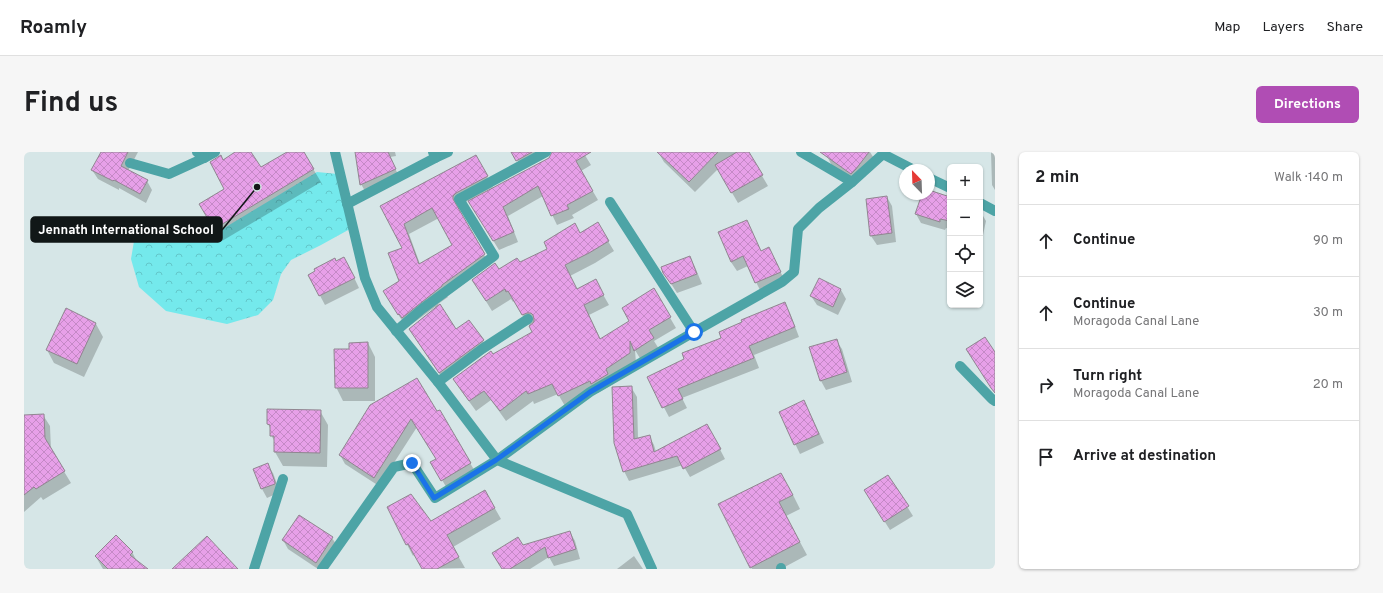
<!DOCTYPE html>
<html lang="en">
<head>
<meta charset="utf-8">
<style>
	:root { --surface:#fff; --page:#f6f6f6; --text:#202124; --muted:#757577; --line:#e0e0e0; --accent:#b04db4 }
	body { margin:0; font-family:Overpass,sans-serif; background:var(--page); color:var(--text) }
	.controls { position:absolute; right:12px; top:12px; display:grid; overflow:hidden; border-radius:6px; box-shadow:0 1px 3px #0004 }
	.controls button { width:36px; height:36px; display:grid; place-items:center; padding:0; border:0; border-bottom:1px solid var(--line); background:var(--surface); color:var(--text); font:20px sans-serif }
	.compass { position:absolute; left:875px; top:12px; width:36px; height:36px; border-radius:50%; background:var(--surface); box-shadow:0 1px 3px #0004; rotate:337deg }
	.stop { position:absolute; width:12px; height:12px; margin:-9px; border:3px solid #1a73e8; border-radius:50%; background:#fff }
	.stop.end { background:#1a73e8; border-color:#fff; box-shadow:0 1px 4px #0008 }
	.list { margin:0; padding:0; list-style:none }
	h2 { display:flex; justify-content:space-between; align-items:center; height:52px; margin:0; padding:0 16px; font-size:17px }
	h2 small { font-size:13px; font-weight:400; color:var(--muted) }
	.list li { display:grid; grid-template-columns:26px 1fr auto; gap:12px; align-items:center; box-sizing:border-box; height:72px; padding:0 16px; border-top:1px solid var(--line) }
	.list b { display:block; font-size:15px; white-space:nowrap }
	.list p { margin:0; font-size:13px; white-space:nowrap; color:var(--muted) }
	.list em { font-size:13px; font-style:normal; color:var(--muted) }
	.icon { flex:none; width:22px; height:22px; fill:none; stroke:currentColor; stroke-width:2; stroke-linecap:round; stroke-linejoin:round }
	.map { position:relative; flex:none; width:971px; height:417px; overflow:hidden; border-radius:6px }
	header { display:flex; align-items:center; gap:24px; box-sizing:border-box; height:56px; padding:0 20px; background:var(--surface); border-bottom:1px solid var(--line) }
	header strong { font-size:19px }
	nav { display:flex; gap:22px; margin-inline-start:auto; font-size:14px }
	.intro { display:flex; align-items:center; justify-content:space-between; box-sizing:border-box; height:96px; padding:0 24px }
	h1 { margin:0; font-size:28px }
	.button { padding:10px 18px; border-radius:6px; background:var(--accent); color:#fff; font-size:14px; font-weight:700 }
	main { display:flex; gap:24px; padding:0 24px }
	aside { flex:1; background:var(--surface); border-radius:6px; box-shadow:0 1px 3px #0004 }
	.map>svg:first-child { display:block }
	.park { fill:url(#park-crowns) }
	.shadow { fill:#0003; fill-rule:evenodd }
	.building { fill:url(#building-cross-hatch); stroke:#908690; fill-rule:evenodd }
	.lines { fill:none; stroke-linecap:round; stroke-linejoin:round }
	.minor { stroke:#4da4a6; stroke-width:10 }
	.route { stroke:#1a73e8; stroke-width:5 }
	.leader { fill:none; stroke:#111717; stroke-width:1.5 }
	.callout-dot { fill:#111717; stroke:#d6e6e7; stroke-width:1.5 }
	.callout { fill:#111717; stroke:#111717; stroke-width:1.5 }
	.callout-label { font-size:13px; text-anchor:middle; font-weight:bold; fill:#fff }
</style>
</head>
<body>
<header>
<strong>Roamly</strong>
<nav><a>Map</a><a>Layers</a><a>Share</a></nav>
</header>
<div class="intro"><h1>Find us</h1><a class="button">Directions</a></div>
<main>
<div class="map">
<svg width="971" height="417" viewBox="0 0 971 417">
	<defs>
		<pattern id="park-crowns" width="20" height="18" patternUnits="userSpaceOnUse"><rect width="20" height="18" fill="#74e9ec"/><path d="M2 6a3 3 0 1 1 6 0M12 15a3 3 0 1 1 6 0" fill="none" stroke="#63c7ca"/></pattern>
		<pattern id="building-cross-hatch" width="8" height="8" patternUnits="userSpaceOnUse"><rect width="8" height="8" fill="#e7a0e8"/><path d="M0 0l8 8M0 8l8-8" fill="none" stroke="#c589c6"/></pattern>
	</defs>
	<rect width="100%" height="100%" fill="#d6e6e7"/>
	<!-- park -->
	<polygon class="park" points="293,20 314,22 326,77 297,93 267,108 257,122 249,148 234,163 203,172 142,159 115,135 107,107 111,83 129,69 160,65 187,84"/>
	<!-- shadow -->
	<g class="shadow">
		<polygon points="78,0 114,0 104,19 123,29 128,38 122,51 95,36 95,38 74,27 68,18"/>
		<polygon points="213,0 226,0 237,17 265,0 279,0 297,30 198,89 176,53 202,38 199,9"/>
		<polygon points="332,0 371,0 372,4 366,5 376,27 342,41 337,32"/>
		<polygon points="488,0 519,0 496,13"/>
		<polygon points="529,0 559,0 567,13 557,19 574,48 548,63 550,66 533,73 519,44 484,64 494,90 475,98 451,59 526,6"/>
		<polygon points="634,0 724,0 744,34 714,51 694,17 671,40 640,10"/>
		<polygon points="806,0 846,0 851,8 833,31 808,14 803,4"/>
		<polygon points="967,0 971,0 971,38 968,33"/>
		<path d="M451 4 469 35 438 52 435 55 434 58 466 113 423 144 424 145 414 152 432 178 459 189 464 198 421 230 391 186 412 156 411 155 384 175 382 172 381 173 366 150 376 129 379 97 357 55ZM415 66 430 93 396 112 385 82Z"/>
		<polygon points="905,39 926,49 926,77 922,76 921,78 897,71 892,62 899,42 905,42"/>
		<polygon points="863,45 868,54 872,90 853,93 847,84"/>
		<polygon points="956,59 962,69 959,83 956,82"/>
		<polygon points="723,69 737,100 745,97 761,129 737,140 724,114 713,119 707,110"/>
		<polygon points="573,71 590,99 571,111 546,124 553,138 577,139 585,153 565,163 577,188 607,169 630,138 652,176 630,189 635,197 617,208 611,198 612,211 586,227 589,232 574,241 573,239 541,254 534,242 510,252 509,249 482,269 467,248 452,259 436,237 469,203 510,180 510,170 505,173 490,149 489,150 487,147 468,159 455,138 475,118 496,112 524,97 551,72 556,81"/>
		<polygon points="666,105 671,115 678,132 653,141 646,130"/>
		<polygon points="312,110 325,115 335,136 301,153 285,123"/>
		<polygon points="817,138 822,147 814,163 793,153 787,144"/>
		<polygon points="761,152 766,161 775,185 730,203 735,216 658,246 663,256 645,265 624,225 662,207"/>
		<polygon points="72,172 79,185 60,225 30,211 23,198"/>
		<polygon points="812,188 818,197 828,230 802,238 797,229"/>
		<polygon points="344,191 351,205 351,249 319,249 312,235 326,198"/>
		<polygon points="607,235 613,245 614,287 625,284 630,293 632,300 688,282 701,307 666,325 659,313 605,329 600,319"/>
		<polygon points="347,254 412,261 415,259 452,321 424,338 408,311 413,308 393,275 355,334 321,312 316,303"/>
		<polygon points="296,259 304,273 303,315 259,314 251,300 251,290 247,283 247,278 244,272"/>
		<polygon points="785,259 800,291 776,302 756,260"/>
		<polygon points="19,263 26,274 27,298 47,331 19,348 17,345 0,360 0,264"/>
		<polygon points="243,312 249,321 256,340 243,346 238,337 230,317"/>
		<polygon points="864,324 889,364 866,378 847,348"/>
		<polygon points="765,335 776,357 762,364 783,403 757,417 728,417 696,352"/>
		<polygon points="461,339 477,367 429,395 441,416 400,417 391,402 389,404 364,356 406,370"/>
		<polygon points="546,380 551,389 556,407 530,414 525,405 506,417 479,417 498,394"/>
		<polygon points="308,386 314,395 294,417 264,397 259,388"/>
		<polygon points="108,400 114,411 123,417 79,417 72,405"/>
		<polygon points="610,404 619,417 593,417"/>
	</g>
	<!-- building -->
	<g class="building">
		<polygon points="77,0 104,0 97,14 124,28 116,42 90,28 89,29 67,18"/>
		<polygon points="211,0 227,0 237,15 263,0 280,0 290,17 190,77 175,52 200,37 186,10 197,3 199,8"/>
		<polygon points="331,0 364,0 372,17 336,33"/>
		<polygon points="487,0 508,0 492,9"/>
		<polygon points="528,0 567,0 552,9 569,39 543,53 545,57 527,64 514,34 479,55 490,80 469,89 444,49 525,6"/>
		<polygon points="633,0 694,0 665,30"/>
		<polygon points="713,0 725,0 739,23 707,41 691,13"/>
		<polygon points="796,0 845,0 832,17 827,22"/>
		<path d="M452 3 464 24 432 41 429 44V47L461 102 418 133V134L378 166 375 162 374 163 359 139 375 129 364 101 378 96 356 54ZM408 56 428 93 395 112 380 72Z"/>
		<polygon points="905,38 926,45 926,69 916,67 916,70 891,62 898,42 905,42"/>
		<polygon points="863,44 868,81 846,84 842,47"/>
		<polygon points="723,68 737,99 745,95 757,120 731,131 719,104 707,110 694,80"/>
		<polygon points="574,70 585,89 565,101 541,113 553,137 572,127 580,143 560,153 576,187 605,169 598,156 630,136 647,165 625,178 630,186 610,199 606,189 606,201 582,217 584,222 567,232 566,229 534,244 528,232 504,242 502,239 476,259 460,239 445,249 429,227 467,199 469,202 508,180 505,174 510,170 510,167 509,163 507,161 503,161 498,163 484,139 482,140 481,137 462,149 448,128 471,111 475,117 493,106 496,110 523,97 520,90 551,71 556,81"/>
		<polygon points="666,104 673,122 647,132 639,121 637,115"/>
		<polygon points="320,105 331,126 295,144 284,123 291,119 290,117 311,106 312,109"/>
		<polygon points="795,126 817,137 809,155 786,144"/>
		<polygon points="761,150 771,175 725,194 730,206 654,237 659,247 638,256 623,225 660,207 658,201 697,186 695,180 718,170 717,168"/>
		<polygon points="416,152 432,177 445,168 460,188 415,221 385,177"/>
		<polygon points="42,156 72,171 53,212 22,198"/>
		<polygon points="961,185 971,200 971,241 967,236 942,197"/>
		<polygon points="813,187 823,220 796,229 785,195"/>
		<polygon points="344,190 344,236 311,236 310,197 325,197 325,191"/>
		<polygon points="393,226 413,259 416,258 447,311 417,329 406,310 412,307 387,267 350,326 315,303 346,253"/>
		<polygon points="608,234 610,287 626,283 630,300 683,272 697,297 659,317 653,304 599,320 590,291 588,235"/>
		<polygon points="780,248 795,282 770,293 755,260"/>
		<polygon points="243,257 297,258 296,301 250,300 250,284 246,284 246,273 243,272"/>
		<polygon points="20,262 21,286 41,319 12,337 10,335 0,343 0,263"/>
		<polygon points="244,311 251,330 251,332 237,337 229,317"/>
		<polygon points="757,321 769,343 755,350 776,390 726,416 694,352"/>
		<polygon points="864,323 885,354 860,370 840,338"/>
		<polygon points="461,338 471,356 423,383 435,405 413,417 398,417 384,392 382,393 363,355 387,342 407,369"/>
		<polygon points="275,363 309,385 292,411 258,388"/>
		<polygon points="546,379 552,397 524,406 521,395 486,417 478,417 468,401 494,385 499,393"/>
		<polygon points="92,383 109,400 106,403 124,417 84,417 71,404"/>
		<polygon points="183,384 214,417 148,417"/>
	</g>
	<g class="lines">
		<!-- minor -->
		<g class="minor">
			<polyline points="173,0 180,6 191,0"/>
			<polyline points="311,0 341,126 353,155 414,230 473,308 566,240 670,180 586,50"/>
			<polyline points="777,0 828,30 859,2 890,18"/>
			<polyline points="411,6 424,0"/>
			<polyline points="106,11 145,22 180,6"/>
			<polyline points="905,26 926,36"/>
			<polyline points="956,51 971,59"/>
			<polyline points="323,52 411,6 409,0"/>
			<polyline points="372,179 398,157 470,104 435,47 522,0"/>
			<polyline points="670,180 758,130 770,120 774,77 795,56 828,30"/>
			<polyline points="936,214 968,247 971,249"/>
			<polyline points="414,230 458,197 504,167"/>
			<polyline points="757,416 757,417"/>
			<polyline points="230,417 259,327"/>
			<polyline points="298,417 370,315 388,311 411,346 473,308 603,362 628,417"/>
		</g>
	</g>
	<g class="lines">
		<!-- route -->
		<polyline class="route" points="388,311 410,346 472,308 566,240 670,180"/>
	</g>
	<!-- callouts -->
	<path class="leader" d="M233 35L198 78"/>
	<circle class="callout-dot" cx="233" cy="35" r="4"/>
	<rect class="callout" x="7" y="65" width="191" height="25" rx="4"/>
	<g class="callout-label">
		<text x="102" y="82">Jennath International School</text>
	</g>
</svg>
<div class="controls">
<button>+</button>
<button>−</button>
<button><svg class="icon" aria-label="locate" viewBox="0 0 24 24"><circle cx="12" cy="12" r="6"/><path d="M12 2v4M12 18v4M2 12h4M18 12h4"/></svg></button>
<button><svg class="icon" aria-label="layers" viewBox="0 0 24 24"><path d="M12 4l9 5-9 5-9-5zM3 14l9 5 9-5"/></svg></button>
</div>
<svg class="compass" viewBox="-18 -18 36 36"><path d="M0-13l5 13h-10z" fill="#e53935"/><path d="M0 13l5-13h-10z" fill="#757577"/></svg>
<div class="stop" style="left:670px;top:180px"></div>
<div class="stop end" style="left:388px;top:311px"></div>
</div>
<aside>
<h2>2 min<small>Walk · 140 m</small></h2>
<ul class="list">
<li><svg class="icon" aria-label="ahead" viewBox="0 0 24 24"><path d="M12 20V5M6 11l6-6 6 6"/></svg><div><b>Continue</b></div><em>90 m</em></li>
<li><svg class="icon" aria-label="ahead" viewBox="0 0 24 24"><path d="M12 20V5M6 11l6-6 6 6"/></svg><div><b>Continue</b><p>Moragoda Canal Lane</p></div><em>30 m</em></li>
<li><svg class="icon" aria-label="right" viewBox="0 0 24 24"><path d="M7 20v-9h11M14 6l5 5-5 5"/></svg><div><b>Turn right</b><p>Moragoda Canal Lane</p></div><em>20 m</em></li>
<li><svg class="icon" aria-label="arrive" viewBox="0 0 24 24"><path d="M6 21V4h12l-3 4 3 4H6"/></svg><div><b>Arrive at destination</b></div></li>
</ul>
</aside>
</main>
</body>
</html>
